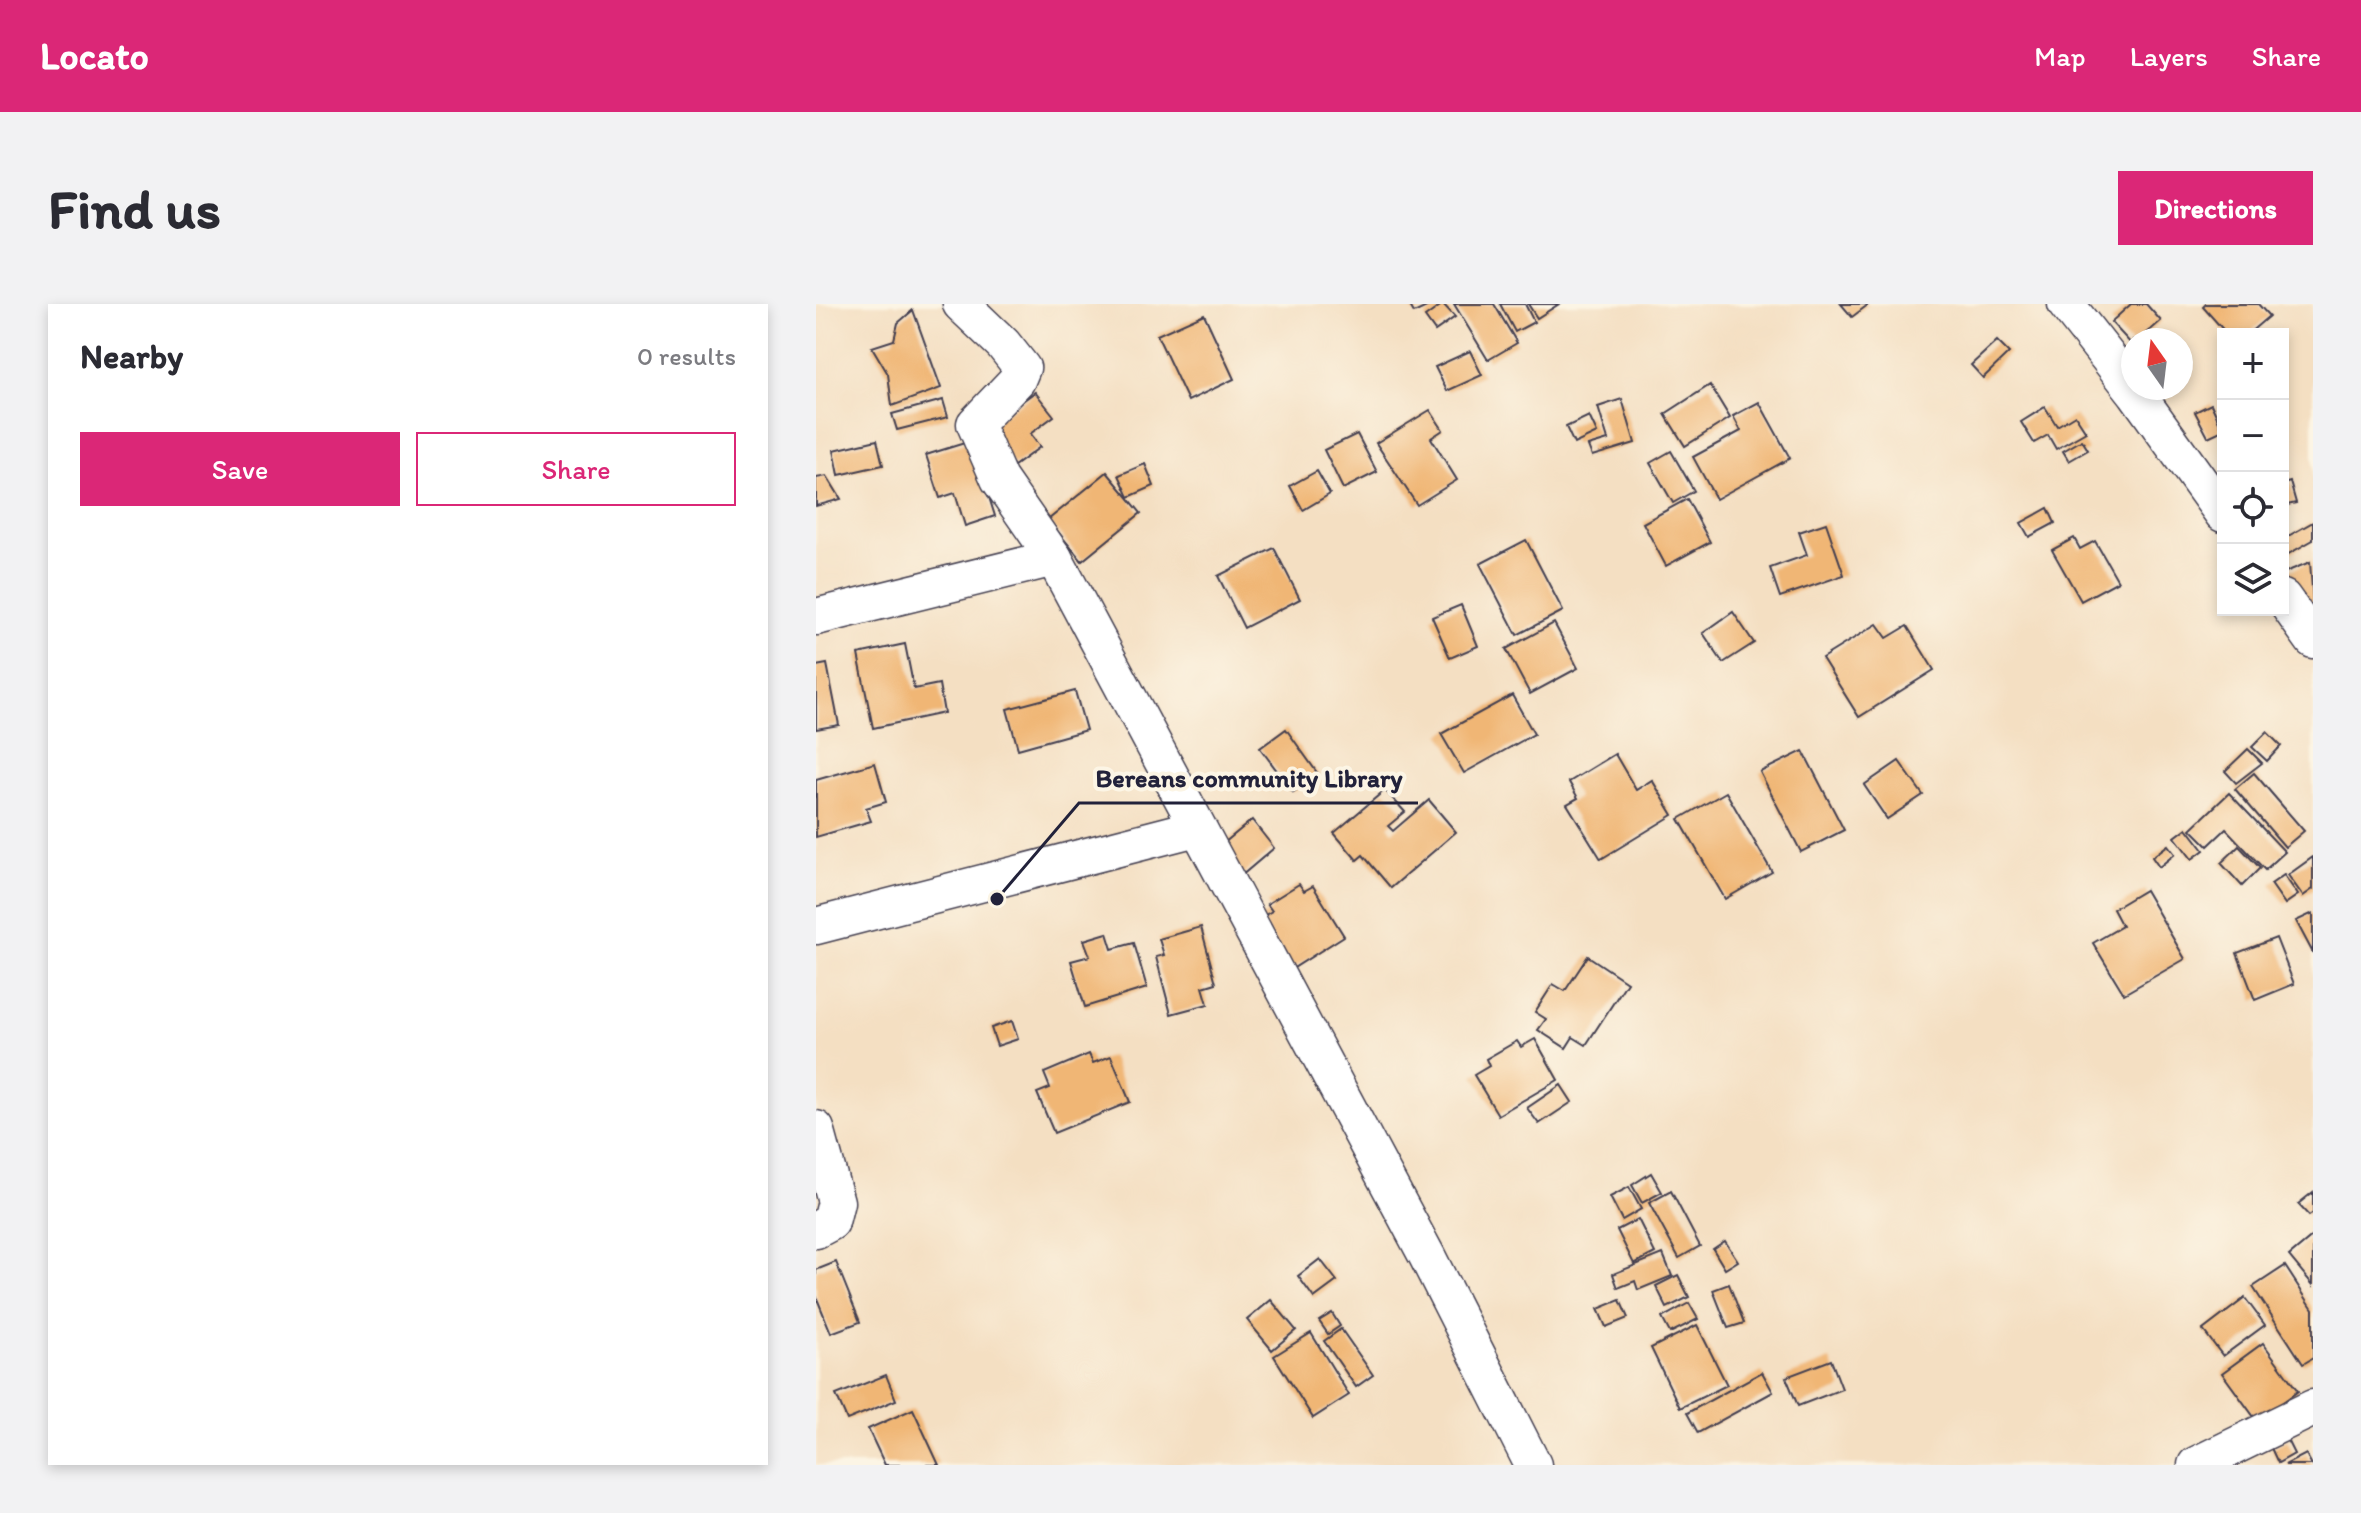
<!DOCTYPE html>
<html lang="en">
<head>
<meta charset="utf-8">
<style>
	:root { --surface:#fff; --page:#f2f2f3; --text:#2b2b33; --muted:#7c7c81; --line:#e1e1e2; --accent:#db2777 }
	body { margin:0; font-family:Itim,sans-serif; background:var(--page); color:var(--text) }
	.controls { position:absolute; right:24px; top:24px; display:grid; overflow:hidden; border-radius:0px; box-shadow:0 4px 12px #0003 }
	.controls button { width:72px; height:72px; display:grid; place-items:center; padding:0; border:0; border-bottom:2px solid var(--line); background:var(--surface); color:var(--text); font:40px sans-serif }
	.compass { position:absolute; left:1305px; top:24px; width:72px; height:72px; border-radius:50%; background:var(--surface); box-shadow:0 4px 12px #0003; rotate:346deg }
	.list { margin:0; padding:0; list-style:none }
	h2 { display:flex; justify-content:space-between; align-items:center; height:104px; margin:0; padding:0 32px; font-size:34px }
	h2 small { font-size:26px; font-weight:400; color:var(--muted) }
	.actions { display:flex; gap:16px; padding:24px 32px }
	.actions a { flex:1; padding:18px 0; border:2px solid var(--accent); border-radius:0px; text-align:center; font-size:28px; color:var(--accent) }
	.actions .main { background:var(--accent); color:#fff }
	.icon { flex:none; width:44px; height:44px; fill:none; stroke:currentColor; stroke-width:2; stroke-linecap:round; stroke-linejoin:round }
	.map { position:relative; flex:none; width:1497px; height:1161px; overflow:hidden; border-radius:0px }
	header { display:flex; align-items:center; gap:48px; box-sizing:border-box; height:112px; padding:0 40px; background:var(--accent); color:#fff }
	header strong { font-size:38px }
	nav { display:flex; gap:44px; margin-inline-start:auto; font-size:28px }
	.intro { display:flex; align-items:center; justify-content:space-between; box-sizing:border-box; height:192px; padding:0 48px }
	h1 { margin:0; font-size:56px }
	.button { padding:20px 36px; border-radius:0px; background:var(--accent); color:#fff; font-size:28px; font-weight:700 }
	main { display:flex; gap:48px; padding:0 48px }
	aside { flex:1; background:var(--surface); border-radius:0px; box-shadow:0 4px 12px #0003 }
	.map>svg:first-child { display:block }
	.building { fill:#f0b675 }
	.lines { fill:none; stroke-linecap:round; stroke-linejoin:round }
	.street-casing { stroke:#423e4f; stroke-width:39 }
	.street { stroke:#fff; stroke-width:36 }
	.leader { fill:none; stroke:#22223b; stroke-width:3 }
	.callout-dot { fill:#22223b; stroke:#fcf5e5; stroke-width:3 }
	.callout-label { font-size:26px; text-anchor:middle; font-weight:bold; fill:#22223b; stroke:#fcf5e5; stroke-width:8; stroke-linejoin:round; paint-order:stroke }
</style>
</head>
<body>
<header>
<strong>Locato</strong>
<nav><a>Map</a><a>Layers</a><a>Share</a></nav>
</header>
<div class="intro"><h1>Find us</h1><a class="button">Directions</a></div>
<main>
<aside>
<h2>Nearby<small>0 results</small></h2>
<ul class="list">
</ul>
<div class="actions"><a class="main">Save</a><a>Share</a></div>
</aside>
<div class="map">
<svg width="1497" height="1161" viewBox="0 0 1497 1161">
	<rect width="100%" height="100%" fill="#fcf5e5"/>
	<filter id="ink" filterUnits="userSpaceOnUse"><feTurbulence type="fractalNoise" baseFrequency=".0125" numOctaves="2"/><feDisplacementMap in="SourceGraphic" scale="16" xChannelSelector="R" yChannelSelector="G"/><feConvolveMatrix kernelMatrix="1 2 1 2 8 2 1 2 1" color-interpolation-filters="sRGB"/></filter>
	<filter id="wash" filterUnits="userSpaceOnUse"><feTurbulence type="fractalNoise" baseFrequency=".006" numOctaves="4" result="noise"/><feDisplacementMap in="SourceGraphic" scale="32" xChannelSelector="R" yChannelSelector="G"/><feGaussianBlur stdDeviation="1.8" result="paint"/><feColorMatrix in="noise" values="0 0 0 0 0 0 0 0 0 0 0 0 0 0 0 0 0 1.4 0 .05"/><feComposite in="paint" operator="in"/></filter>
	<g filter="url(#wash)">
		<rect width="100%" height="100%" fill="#f4dfc2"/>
		<g id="blocks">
			<!-- building -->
			<g class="building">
				<polygon points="593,0 617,0 598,9"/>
				<polygon points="627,0 639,13 619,27 609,13"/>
				<polygon points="638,0 678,0 701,39 672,56"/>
				<polygon points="684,0 709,0 718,18 699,28"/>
				<polygon points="712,0 743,0 721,14"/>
				<polygon points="1025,0 1053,0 1036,13"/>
				<polygon points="1315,0 1330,0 1345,17 1323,36 1317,36 1317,42 1295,18"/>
				<polygon points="1390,0 1442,0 1453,12 1432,30 1411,30 1387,3"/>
				<polygon points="97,6 125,84 76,102 72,70 56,43 78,36 82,19"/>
				<polygon points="388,10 418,75 372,97 341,31"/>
				<polygon points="1181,37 1193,49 1167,74 1155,61"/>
				<polygon points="654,47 666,71 631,87 619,63"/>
				<polygon points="894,81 914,114 869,142 849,110"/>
				<polygon points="219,88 238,112 214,130 224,143 198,162 170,124"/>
				<polygon points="806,95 819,139 776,152 772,142 792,136 782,103"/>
				<polygon points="127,96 132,113 81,126 76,110"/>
				<polygon points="943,98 974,154 900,195 877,153 925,127 917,112"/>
				<polygon points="1395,100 1407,126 1392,133 1379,108"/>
				<polygon points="1229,103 1241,122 1259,111 1270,128 1240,145 1232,131 1218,139 1205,118"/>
				<polygon points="614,106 627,126 615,134 641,176 601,201 560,139"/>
				<polygon points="773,112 781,129 758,140 750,123"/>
				<polygon points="541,130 561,168 527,185 508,146"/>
				<polygon points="61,136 67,161 23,171 18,146"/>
				<polygon points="1266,136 1272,146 1253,157 1247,147"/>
				<polygon points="155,137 179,212 149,222 139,189 124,194 110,151"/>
				<polygon points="855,147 878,187 857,199 834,159"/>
				<polygon points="329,160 338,182 313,193 303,171"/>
				<polygon points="501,167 514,190 487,206 474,182"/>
				<polygon points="291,168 325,209 266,257 232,216"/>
				<polygon points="11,172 25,195 0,202 0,174"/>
				<polygon points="1474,178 1480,199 1467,202 1467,180"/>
				<polygon points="871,195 894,238 850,262 827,219"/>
				<polygon points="1232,204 1239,219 1213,233 1205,219"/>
				<polygon points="1497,218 1497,236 1467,253 1467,235"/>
				<polygon points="1010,219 1028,271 964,293 954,264 991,251 983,228"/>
				<polygon points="1258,234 1264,245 1279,237 1302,277 1265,297 1236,246"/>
				<polygon points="710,236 747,307 701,331 664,260"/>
				<polygon points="458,244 484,295 428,324 402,272"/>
				<polygon points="1494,258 1497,299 1483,305 1467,269"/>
				<polygon points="645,301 662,342 634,354 616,313"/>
				<polygon points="917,308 938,339 907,359 887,329"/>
				<polygon points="738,319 762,364 714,390 690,345"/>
				<polygon points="1061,320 1071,334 1091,322 1118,366 1043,413 1006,354"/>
				<polygon points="89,340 98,385 123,380 128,409 57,424 42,350"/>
				<polygon points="11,360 23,421 0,425 0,362"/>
				<polygon points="259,387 270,426 202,445 191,405"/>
				<polygon points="696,391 718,430 648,469 625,430"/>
				<polygon points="470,425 502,470 477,488 444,444"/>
				<polygon points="1451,428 1465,442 1451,457 1436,443"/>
				<polygon points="1432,445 1446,459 1420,479 1409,467"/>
				<polygon points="987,447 1028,526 985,548 944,468"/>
				<polygon points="799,450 820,486 836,476 857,511 785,555 751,500 762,494 753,478"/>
				<polygon points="1083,457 1107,491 1071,515 1048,481"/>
				<polygon points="59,459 70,498 50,504 55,517 0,533 0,476"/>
				<polygon points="1438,469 1488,527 1469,543 1419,485"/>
				<polygon points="569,486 589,508 572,522 577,527 613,496 640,528 575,584 547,551 541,556 518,529"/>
				<polygon points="910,488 956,568 909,595 863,515"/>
				<polygon points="1413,489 1469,548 1449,566 1410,525 1392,542 1375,525"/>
				<polygon points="436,516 458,544 425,572 402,544"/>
				<polygon points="1371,524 1388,546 1376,555 1359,533"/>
				<polygon points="1352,541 1359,550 1343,563 1336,553"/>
				<polygon points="1423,542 1444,564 1426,582 1405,559"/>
				<polygon points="1497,553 1497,585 1487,592 1472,571"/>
				<polygon points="1468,571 1482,591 1469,600 1455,580"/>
				<polygon points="483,580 488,587 497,582 528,632 476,665 444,614 456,607 451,600"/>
				<polygon points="1329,586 1369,655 1308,690 1277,639 1306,622 1297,605"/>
				<polygon points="1497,609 1497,649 1480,617"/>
				<polygon points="385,623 400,679 387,683 392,700 355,710 340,653 348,651 343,635"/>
				<polygon points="291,629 296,645 318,639 331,684 269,703 255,657 274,652 268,636"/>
				<polygon points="1460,634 1478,680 1439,696 1421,649"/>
				<polygon points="772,652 811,678 770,741 757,733 750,744 722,726 730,715 719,708 737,680 749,687"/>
				<polygon points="196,717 202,735 181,742 175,724"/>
				<polygon points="719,735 742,776 682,811 658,771 673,762 670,755 701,737 705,743"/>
				<polygon points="273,750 277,759 295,752 314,798 238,829 221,789 234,784 228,769"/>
				<polygon points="745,781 756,798 723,820 711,804"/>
				<polygon points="835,869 846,888 826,899 816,881"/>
				<polygon points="813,883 825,905 806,916 794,893"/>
				<polygon points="855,887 884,942 863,954 833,899"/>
				<polygon points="1497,888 1497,909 1493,912 1482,900"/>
				<polygon points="822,915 839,949 818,960 801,926"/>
				<polygon points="1497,932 1497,981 1473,952"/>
				<polygon points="909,937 922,957 909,965 897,945"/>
				<polygon points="847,950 856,972 822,986 819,977 802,984 797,970"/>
				<polygon points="504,955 521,977 498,994 482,972"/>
				<polygon points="20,958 44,1018 15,1029 0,992 0,966"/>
				<polygon points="1469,962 1497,1005 1497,1054 1487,1060 1437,983"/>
				<polygon points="862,971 873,993 851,1004 840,982"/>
				<polygon points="913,980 928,1019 912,1024 897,986"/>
				<polygon points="1429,994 1449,1021 1407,1052 1387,1026"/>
				<polygon points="455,996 480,1026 456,1046 431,1016"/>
				<polygon points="804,996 812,1014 790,1023 782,1005"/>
				<polygon points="873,999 882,1015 854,1029 846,1014"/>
				<polygon points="516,1009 524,1022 512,1030 503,1017"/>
				<polygon points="881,1021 911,1081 864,1104 835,1044"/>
				<polygon points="525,1025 557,1071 540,1083 508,1037"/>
				<polygon points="495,1029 533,1091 497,1114 458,1052"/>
				<polygon points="1447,1039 1482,1087 1441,1117 1406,1069"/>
				<polygon points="1015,1056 1026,1085 982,1102 970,1073"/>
				<polygon points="946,1068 957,1088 882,1129 871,1109"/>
				<polygon points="70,1071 80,1096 31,1116 20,1091"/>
				<polygon points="97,1105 123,1161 69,1161 52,1125"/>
				<polygon points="1471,1136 1478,1150 1462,1159 1455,1144"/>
				<polygon points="1490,1150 1496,1161 1469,1161"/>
			</g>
		</g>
	</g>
	<g filter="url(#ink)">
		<use href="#blocks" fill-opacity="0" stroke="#423e4f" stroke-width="2"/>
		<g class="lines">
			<defs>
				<g id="street">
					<polyline points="145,0 187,40 206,64 201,76 159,120 183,175 238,254 611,952 717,1161"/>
					<polyline points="1250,0 1320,89 1407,210"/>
					<polyline points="1467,294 1497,336"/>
					<polyline points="0,313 238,254"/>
					<polyline points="0,622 380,524"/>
					<polyline points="0,825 20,898 15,918 0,926"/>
					<polyline points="1380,1161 1497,1104"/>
				</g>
			</defs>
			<!-- street casing -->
			<use href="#street" class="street-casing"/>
			<!-- street -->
			<use href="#street" class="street"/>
		</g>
	</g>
	<!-- callouts -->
	<path class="leader" d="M181 595L263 499H602"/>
	<circle class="callout-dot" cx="181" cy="595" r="8"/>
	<g class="callout-label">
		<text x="433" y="483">Bereans community Library</text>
	</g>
</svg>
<div class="controls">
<button>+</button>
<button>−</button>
<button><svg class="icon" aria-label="locate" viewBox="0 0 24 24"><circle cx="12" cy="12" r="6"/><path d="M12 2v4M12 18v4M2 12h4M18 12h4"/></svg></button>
<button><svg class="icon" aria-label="layers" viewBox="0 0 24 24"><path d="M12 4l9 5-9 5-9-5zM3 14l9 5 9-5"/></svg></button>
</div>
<svg class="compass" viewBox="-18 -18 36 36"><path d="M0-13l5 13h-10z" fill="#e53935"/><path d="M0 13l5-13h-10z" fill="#7c7c81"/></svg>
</div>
</main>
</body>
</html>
